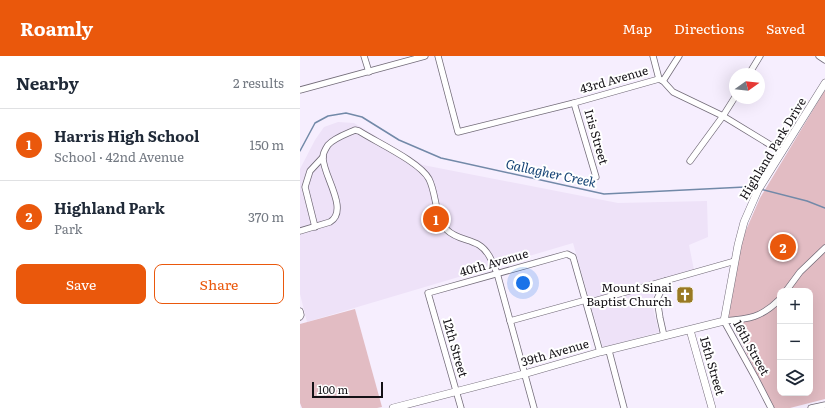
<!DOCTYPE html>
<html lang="en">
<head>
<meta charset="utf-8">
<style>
	:root { --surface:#fff; --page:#f2f2f3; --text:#1f2937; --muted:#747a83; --line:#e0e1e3; --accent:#ea580c }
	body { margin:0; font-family:Literata,serif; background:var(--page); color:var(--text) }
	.controls { position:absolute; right:12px; bottom:12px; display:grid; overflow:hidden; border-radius:8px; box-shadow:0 4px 16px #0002 }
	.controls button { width:36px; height:36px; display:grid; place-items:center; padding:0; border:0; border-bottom:1px solid var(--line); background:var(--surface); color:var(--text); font:20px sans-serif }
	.compass { position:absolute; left:429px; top:12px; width:36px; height:36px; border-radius:50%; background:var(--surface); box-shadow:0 4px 16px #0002; rotate:75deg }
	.scale { position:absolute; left:12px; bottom:10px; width:71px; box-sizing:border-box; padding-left:4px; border:2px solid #141116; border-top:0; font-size:11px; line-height:14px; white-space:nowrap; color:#141116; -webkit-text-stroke:3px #fff; paint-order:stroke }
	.you { position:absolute; left:223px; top:227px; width:14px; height:14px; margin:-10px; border:3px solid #fff; border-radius:50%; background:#1a73e8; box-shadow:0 0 0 6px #1a73e833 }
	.badge { display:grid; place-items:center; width:26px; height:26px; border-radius:50%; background:var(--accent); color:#fff; font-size:13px; font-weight:700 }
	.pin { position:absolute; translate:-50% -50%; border:2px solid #fff; box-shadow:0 1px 4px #0006 }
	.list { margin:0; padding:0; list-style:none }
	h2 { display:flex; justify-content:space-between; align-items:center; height:52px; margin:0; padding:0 16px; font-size:17px }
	h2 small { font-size:13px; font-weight:400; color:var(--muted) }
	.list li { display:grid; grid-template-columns:26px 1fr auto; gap:12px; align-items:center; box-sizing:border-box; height:72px; padding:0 16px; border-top:1px solid var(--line) }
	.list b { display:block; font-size:15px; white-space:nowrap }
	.list p { margin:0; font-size:13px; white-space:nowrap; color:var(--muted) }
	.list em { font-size:13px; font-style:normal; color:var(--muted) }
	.actions { display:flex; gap:8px; padding:12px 16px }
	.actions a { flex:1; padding:9px 0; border:1px solid var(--accent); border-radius:8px; text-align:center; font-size:14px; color:var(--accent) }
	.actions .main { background:var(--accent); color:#fff }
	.icon { flex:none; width:22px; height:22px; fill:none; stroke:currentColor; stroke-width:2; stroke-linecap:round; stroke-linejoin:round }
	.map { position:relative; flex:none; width:525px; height:352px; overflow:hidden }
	header { display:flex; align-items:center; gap:24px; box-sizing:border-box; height:56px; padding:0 20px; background:var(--accent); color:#fff }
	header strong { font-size:19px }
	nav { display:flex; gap:22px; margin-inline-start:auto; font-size:14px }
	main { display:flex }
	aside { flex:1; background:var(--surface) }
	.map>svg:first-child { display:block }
	.built { fill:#eee2f8 }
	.green { fill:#e2bcc3; fill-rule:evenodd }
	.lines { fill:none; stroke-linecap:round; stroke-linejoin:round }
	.stream { stroke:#7289a8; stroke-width:1.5 }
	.minor-casing { stroke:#736c79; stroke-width:7 }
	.tertiary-casing { stroke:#736c79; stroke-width:8 }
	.minor { stroke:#fff; stroke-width:5.5 }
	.tertiary { stroke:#fff; stroke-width:7 }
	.labels { text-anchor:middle; stroke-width:4; stroke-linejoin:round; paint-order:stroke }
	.street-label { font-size:12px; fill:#141116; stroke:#fff }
	.poi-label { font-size:12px; fill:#141116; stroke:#fff; text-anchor:end }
	.water-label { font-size:13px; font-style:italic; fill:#124173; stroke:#fff }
</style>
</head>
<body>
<header>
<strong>Roamly</strong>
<nav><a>Map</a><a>Directions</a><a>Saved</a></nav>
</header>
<main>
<aside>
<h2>Nearby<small>2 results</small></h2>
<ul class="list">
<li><span class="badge">1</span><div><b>Harris High School</b><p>School · 42nd Avenue</p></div><em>150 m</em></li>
<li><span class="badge">2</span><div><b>Highland Park</b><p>Park</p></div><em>370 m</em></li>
</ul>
<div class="actions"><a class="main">Save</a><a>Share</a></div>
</aside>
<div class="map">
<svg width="525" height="352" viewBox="0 0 525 352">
	<rect width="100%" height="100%" fill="#f6eefe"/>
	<!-- built -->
	<polygon class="built" points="38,66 54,67 123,109 318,147 407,145 408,181 389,189 394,214 361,223 354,234 352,248 359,276 303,292 273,187 7,266 0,238 0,113 15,84 24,71"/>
	<!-- green -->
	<g class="green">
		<path d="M525 34V343L490 352H474L428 260 443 181 460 142ZM480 235H510V337H480Z"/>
		<polygon points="55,253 82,351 77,352 2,352 0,347 0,268"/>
	</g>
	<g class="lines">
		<!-- stream -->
		<g class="stream">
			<polyline points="0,95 15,67 28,60 46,57 62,61 99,84 141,102 304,138 445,131 457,132"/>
			<polyline points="460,133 507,145 525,152"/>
		</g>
		<defs>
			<g id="minor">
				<polyline points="64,0 69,16"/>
				<polyline points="138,0 158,76 274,47 359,23 363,25 373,36 423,60 482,96"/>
				<polyline points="353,0 359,23"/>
				<polyline points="519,0 525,4"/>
				<polyline points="449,18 460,0"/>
				<polyline points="363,25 379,0"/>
				<polyline points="0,34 125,0"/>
				<polyline points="274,47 296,121"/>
				<polyline points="390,105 423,60 435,41"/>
				<polyline points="15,171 5,131 10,115 23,101"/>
				<path d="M0 175 30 166C50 154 22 118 23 101 23 97 26 92 28 89 34 82 46 78 55 74L59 75C76 86 120 106 129 123 137 139 134 159 147 174 156 183 169 183 179 189 189 195 193 208 197 217L234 352"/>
				<polyline points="486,235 500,216 525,192"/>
				<polyline points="287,247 435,205"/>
				<polyline points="0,255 1,259 0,261"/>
				<polyline points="210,265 286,244"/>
				<polyline points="364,280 360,262 357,243 366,225"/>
				<polyline points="309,295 324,352"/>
				<polyline points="161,352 128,237 267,198 273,201 300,296"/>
				<path d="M471 352 455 321 424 265C449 263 461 262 480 243"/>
				<polyline points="511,352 525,349"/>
			</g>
			<g id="tertiary">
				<polyline points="390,274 412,352"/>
				<polyline points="93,352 224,318 300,296 424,265 438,189 444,166 458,134 525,27"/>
			</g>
		</defs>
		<!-- minor casing -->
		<use href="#minor" class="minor-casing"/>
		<!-- tertiary casing -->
		<use href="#tertiary" class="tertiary-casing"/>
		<!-- minor -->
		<use href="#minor" class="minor"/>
		<!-- tertiary -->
		<use href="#tertiary" class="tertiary"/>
	</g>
	<!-- icons -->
	<defs>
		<symbol id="church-square" viewBox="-11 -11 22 22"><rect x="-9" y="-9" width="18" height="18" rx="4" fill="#997922" stroke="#fff"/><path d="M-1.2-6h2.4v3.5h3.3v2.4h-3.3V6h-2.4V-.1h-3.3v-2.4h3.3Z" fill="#fff"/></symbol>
	</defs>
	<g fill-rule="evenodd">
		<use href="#church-square" x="375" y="229" width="20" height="20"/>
	</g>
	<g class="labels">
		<!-- street labels -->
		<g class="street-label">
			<text transform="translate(314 24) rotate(-16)" y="4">43rd Avenue</text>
			<text transform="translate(296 81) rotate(74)" y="4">Iris Street</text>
			<text transform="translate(473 93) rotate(-59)" y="4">Highland Park Drive</text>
			<text transform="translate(194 207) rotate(-16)" y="4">40th Avenue</text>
			<text transform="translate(155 292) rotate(74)" y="4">12th Street</text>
			<text transform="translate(451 292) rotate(61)" y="4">16th Street</text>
			<text transform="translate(255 297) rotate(-16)" y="4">39th Avenue</text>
			<text transform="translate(412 310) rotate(74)" y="4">15th Street</text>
		</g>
		<!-- poi labels -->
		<g class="poi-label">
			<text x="372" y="236">Mount Sinai<tspan x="372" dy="14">Baptist Church</tspan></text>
		</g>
		<!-- water labels -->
		<g class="water-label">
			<text transform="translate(251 117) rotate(12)" y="5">Gallagher Creek</text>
		</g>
	</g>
</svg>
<div class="controls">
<button>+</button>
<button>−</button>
<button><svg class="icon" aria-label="layers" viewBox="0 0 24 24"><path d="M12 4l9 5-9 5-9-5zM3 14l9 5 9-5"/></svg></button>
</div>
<svg class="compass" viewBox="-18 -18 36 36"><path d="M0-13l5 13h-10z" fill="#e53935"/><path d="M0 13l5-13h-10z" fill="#747a83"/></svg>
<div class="scale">100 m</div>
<div class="you"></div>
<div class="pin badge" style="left:136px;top:163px">1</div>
<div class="pin badge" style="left:483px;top:191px">2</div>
</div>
</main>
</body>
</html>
